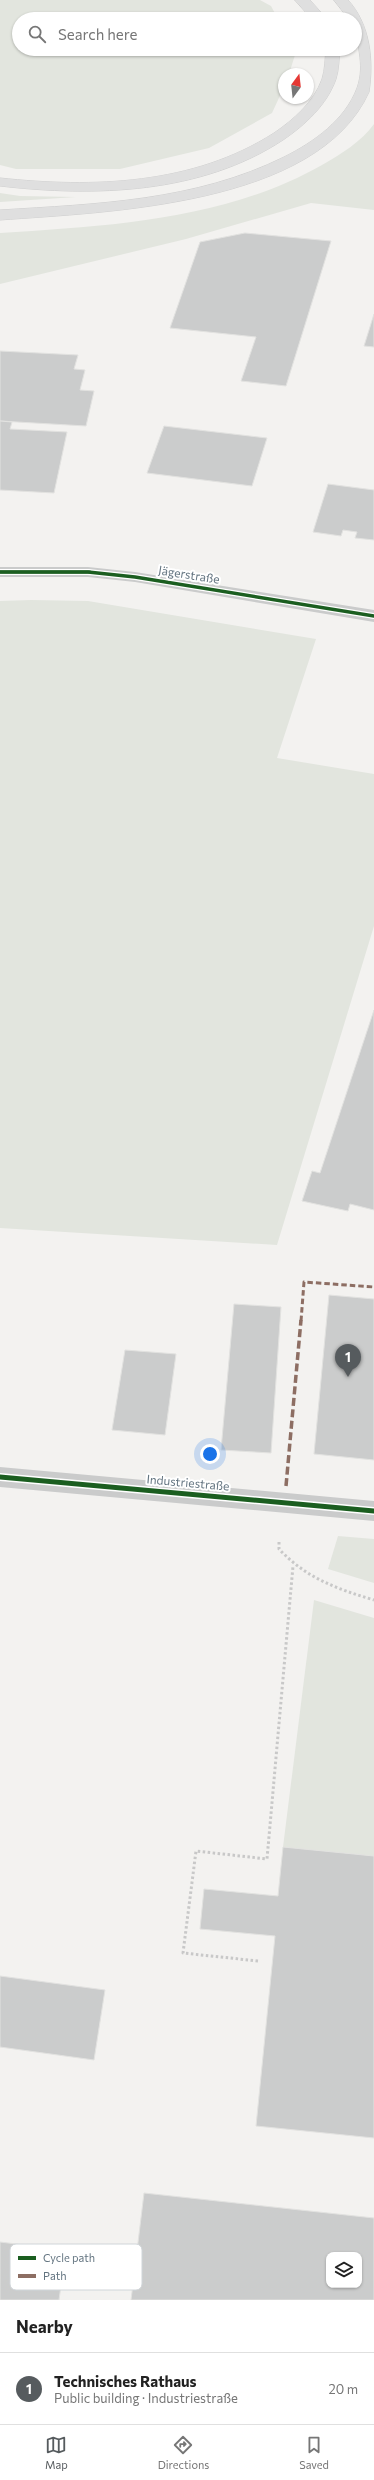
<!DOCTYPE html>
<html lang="en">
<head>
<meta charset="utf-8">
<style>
	:root { --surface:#fff; --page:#f6f6f6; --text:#222; --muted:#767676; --line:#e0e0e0; --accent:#565b5e }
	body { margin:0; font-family:Commissioner,sans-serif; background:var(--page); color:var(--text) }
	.controls { position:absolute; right:12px; bottom:12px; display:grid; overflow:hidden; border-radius:8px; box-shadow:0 1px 3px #0004 }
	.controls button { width:36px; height:36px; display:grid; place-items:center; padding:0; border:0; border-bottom:1px solid var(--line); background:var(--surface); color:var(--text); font:20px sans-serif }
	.compass { position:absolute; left:278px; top:68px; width:36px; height:36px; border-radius:50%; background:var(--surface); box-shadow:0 1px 3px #0004; rotate:15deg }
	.you { position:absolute; left:210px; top:1454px; width:14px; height:14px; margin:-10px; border:3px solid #fff; border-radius:50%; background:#1a73e8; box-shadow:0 0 0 6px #1a73e833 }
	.badge { display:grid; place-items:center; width:26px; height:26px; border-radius:50%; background:var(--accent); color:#fff; font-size:13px; font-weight:700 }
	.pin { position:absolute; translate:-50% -33px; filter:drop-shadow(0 1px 2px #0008) }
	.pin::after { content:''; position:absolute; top:21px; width:14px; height:12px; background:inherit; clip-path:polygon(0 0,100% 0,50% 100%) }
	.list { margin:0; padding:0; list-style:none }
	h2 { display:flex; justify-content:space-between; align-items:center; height:52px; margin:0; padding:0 16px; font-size:17px }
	h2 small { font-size:13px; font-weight:400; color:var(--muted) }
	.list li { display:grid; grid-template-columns:26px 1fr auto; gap:12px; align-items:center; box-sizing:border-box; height:72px; padding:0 16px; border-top:1px solid var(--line) }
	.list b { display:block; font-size:15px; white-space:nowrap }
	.list p { margin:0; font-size:13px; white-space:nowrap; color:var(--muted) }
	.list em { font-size:13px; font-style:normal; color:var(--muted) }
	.icon { flex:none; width:22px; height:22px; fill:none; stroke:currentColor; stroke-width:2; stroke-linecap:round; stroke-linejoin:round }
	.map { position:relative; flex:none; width:374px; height:2300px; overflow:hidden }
	.search { position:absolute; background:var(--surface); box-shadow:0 1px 3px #0004; left:12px; right:12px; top:12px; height:44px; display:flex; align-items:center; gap:10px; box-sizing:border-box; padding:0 14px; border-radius:22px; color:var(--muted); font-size:15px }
	.sheet { height:124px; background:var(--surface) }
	nav { display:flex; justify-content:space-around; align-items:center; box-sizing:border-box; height:56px; border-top:1px solid var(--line); background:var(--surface); font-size:11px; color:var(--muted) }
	nav a { display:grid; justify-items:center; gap:2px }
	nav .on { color:var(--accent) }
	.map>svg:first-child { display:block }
	.green { fill:#e2e5de }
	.building { fill:#cbcccc; stroke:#e2e2e0; fill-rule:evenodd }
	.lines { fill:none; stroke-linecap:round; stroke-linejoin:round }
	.highway-casing { stroke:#cfcfcf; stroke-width:1 }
	.path { stroke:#c8c8c8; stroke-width:3; stroke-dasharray:2.5 2.5; stroke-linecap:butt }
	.street { fill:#cacbcb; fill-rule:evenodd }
	.highway { fill:#dfdfdf; fill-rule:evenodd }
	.quiet-far1 { stroke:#8d6e63; stroke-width:3; stroke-dasharray:5.5 3; stroke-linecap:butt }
	.quiet { stroke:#8d6e63; stroke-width:3.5; stroke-dasharray:8 3.5; stroke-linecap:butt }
	.cycleway-far2-casing { stroke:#fff; stroke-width:5 }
	.cycleway-far1-casing { stroke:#fff; stroke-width:6 }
	.cycleway-casing { stroke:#fff; stroke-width:8 }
	.cycleway-far2 { stroke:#1b5e20; stroke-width:3 }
	.cycleway-far1 { stroke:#1b5e20; stroke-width:3.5 }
	.cycleway { stroke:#1b5e20; stroke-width:5 }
	.labels { text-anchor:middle; stroke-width:4; stroke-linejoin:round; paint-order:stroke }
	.street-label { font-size:12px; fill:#637480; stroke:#fff }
	.key { fill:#fff; stroke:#d0d5d9; stroke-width:1 }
	.key-label { font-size:11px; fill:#637480 }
</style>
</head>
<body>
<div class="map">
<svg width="374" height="2300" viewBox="0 0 374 2300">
	<rect width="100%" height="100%" fill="#f3f2f0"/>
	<!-- green -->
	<g class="green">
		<polygon points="0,0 260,0 271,6 278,19 19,19 19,49 292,49 295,55 289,74 284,74 284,87 272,113 209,148 120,169 16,169 0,165"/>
		<path d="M374 124V210L311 203 186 239 0 284V233C109 226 225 220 322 165 340 155 362 141 374 124Z"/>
		<polygon points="0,193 20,196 76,197 0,202"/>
		<polygon points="31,600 88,601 316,639 277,758 374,774 374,926 277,1245 0,1228 0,601"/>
		<polygon points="338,1536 374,1539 374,1583 328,1569"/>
		<polygon points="314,1600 374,1618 374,1856 283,1847"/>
	</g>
	<!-- building -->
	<g class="building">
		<polygon points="245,233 331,241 286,386 241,381 256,337 170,328 200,242"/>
		<polygon points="374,314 374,347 364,346"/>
		<polygon points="0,351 78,355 74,369 85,370 80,390 94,391 86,426 0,421"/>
		<polygon points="0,421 12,422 10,429 67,432 54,493 0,490"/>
		<polygon points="164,426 267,438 252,486 147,473"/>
		<polygon points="328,484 374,490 374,540 355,538 357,532 343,530 341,536 313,532"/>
		<polygon points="374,1010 374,1210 350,1204 348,1211 302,1201 312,1171 320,1173"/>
		<polygon points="329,1295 374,1299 374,1460 314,1454"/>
		<polygon points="234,1304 281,1307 271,1453 221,1450"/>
		<polygon points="125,1350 176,1354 165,1435 112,1430"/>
		<polygon points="283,1847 374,1856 374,2138 256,2126 275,1936 200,1929 204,1889 278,1896"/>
		<polygon points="0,1976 105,1990 94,2060 0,2047"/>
		<path d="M144 2193 374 2218V2300H131ZM329 2255H359V2285H329Z"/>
		<polygon points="0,2242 66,2250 59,2300 0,2300"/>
	</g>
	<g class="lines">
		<defs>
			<g id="highway">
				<polygon points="295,0 310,0 327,19 312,19"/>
				<path d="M334 0H348C370 24 374 60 369 92 318 206 107 212 0 220V210C97 204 195 201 284 157 314 142 345 120 357 88 366 63 355 43 355 19H349Z"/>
				<path d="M326 49H340C339 58 339 70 336 79 327 105 305 125 283 140 201 194 95 197 0 186V178C93 188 193 185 274 133 293 120 314 102 322 79 325 70 325 58 326 49Z"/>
			</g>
		</defs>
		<!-- highway casing -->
		<use href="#highway" class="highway-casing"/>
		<!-- path -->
		<g class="path">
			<path d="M279 1542V1549C306 1578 337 1589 374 1600"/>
			<polyline points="258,1961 183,1953 196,1851 267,1859 293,1566"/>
		</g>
		<!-- street -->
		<g class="street">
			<polygon points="0,567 88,567 135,572 374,610 374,622 135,582 88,577 0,577"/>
			<polygon points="0,1467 374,1501 374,1521 0,1487"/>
		</g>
		<!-- highway -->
		<use href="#highway" class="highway"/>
		<!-- quiet-far1 -->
		<polyline class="quiet-far1" points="301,1321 304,1282 374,1287"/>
		<!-- quiet -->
		<polyline class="quiet" points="286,1486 301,1320"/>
		<defs>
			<polyline id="cycleway-far2" points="0,572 90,572"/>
			<polyline id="cycleway-far1" points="0,572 88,572 135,577 374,616"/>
			<polyline id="cycleway" points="0,1477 374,1511"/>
		</defs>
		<!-- cycleway-far2 casing -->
		<use href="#cycleway-far2" class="cycleway-far2-casing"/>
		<!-- cycleway-far1 casing -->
		<use href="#cycleway-far1" class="cycleway-far1-casing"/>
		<!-- cycleway casing -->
		<use href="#cycleway" class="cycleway-casing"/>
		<!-- cycleway-far2 -->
		<use href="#cycleway-far2" class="cycleway-far2"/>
		<!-- cycleway-far1 -->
		<use href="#cycleway-far1" class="cycleway-far1"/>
		<!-- cycleway -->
		<use href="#cycleway" class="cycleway"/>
	</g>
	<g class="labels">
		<!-- street labels -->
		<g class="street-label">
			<text transform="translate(189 575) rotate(9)" y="4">Jägerstraße</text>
			<text transform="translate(188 1483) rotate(5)" y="4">Industriestraße</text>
		</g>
	</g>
	<!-- legend -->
	<rect x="10" y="2244" width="132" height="46" rx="6" class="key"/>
	<rect x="18" y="2256" width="18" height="4" fill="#1b5e20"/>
	<rect x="18" y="2274" width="18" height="4" fill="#8d6e63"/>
	<g class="key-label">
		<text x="43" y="2262">Cycle path</text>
		<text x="43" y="2280">Path</text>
	</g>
</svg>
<div class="controls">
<button><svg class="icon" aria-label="layers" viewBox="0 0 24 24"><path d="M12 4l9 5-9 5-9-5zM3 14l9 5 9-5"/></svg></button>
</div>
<svg class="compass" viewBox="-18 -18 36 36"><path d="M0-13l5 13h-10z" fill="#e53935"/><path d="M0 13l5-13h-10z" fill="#767676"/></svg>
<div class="you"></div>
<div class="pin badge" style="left:348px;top:1377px">1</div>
<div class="search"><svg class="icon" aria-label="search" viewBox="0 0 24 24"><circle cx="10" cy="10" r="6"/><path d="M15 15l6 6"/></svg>Search here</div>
</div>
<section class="sheet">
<h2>Nearby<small></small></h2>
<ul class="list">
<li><span class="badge">1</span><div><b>Technisches Rathaus</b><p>Public building · Industriestraße</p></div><em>20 m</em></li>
</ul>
</section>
<nav>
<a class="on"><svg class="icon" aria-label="map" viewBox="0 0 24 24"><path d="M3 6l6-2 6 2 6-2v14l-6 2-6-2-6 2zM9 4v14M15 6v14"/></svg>Map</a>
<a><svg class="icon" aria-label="directions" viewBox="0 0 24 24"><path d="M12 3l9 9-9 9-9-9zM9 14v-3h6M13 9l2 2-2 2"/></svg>Directions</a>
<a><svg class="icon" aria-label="saved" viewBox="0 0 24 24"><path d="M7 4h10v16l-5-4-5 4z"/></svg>Saved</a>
</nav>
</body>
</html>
